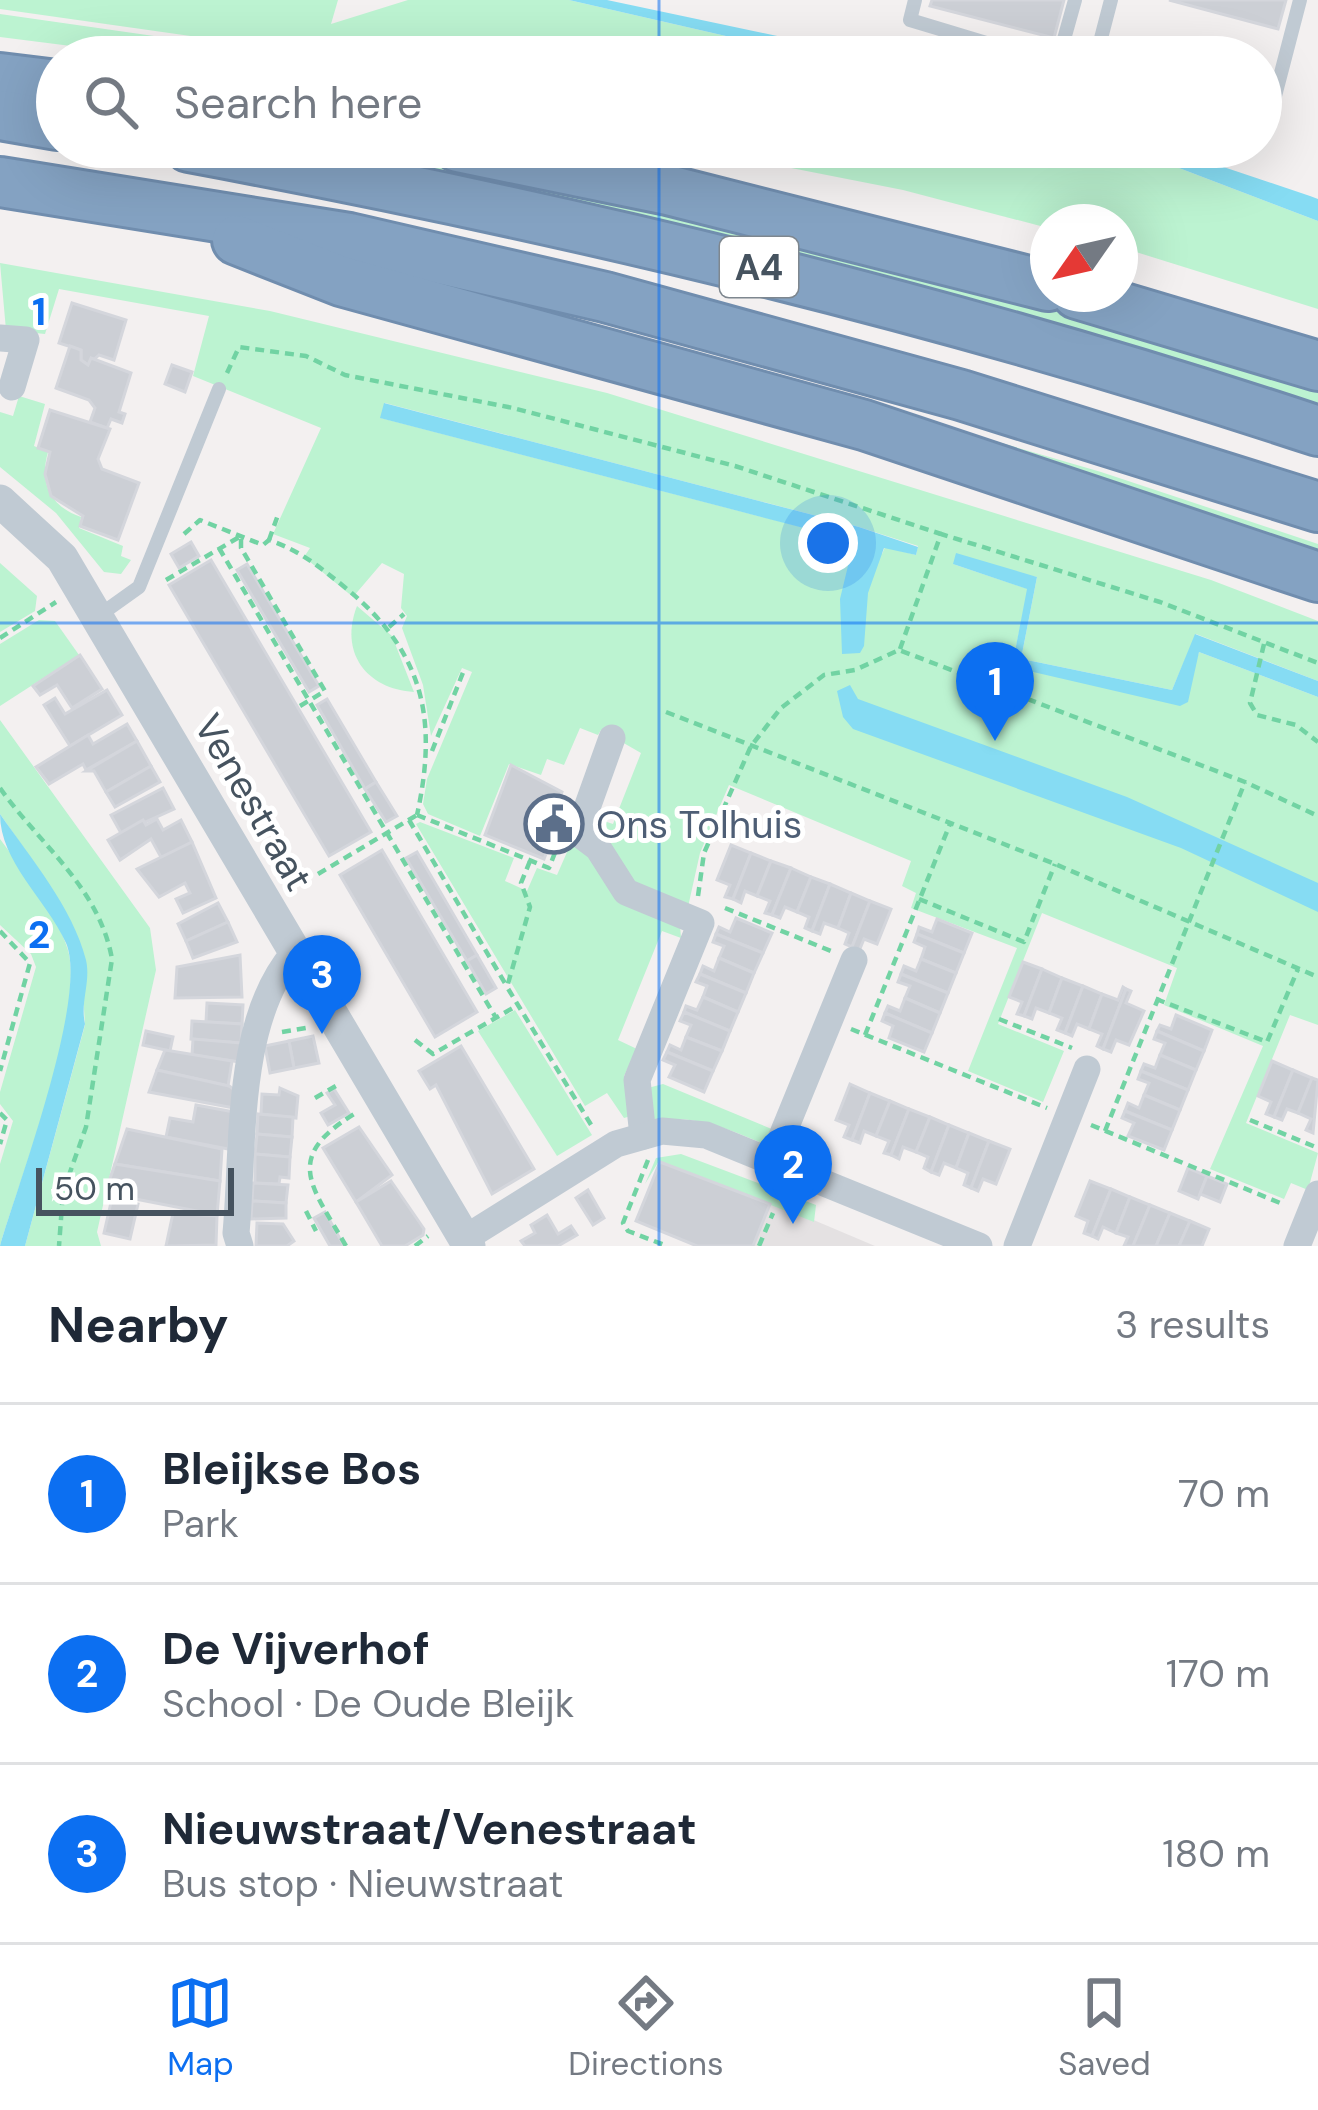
<!DOCTYPE html>
<html lang="en">
<head>
<meta charset="utf-8">
<style>
	:root { --surface:#fff; --page:#f6f6f7; --text:#1f2937; --muted:#747a83; --line:#e0e1e3; --accent:#0c6ff1 }
	body { margin:0; font-family:"DM Sans",sans-serif; background:var(--page); color:var(--text) }
	.compass { position:absolute; left:1030px; top:204px; width:108px; height:108px; border-radius:50%; background:var(--surface); box-shadow:0 12px 48px #0002; rotate:236deg }
	.scale { position:absolute; left:36px; bottom:30px; width:198px; box-sizing:border-box; padding-left:12px; border:6px solid #46535f; border-top:0; font-size:33px; line-height:42px; white-space:nowrap; color:#46535f; -webkit-text-stroke:9px #fff; paint-order:stroke }
	.you { position:absolute; left:828px; top:543px; width:42px; height:42px; margin:-30px; border:9px solid #fff; border-radius:50%; background:#1a73e8; box-shadow:0 0 0 18px #1a73e833 }
	.badge { display:grid; place-items:center; width:78px; height:78px; border-radius:50%; background:var(--accent); color:#fff; font-size:39px; font-weight:700 }
	.pin { position:absolute; translate:-50% -99px; filter:drop-shadow(0 3px 6px #0008) }
	.pin::after { content:''; position:absolute; top:63px; width:42px; height:36px; background:inherit; clip-path:polygon(0 0,100% 0,50% 100%) }
	.list { margin:0; padding:0; list-style:none }
	h2 { display:flex; justify-content:space-between; align-items:center; height:156px; margin:0; padding:0 48px; font-size:51px }
	h2 small { font-size:39px; font-weight:400; color:var(--muted) }
	.list li { display:grid; grid-template-columns:78px 1fr auto; gap:36px; align-items:center; box-sizing:border-box; height:180px; padding:0 48px; border-top:3px solid var(--line) }
	.list b { display:block; font-size:45px; white-space:nowrap }
	.list p { margin:0; font-size:39px; white-space:nowrap; color:var(--muted) }
	.list em { font-size:39px; font-style:normal; color:var(--muted) }
	.icon { flex:none; width:66px; height:66px; fill:none; stroke:currentColor; stroke-width:2; stroke-linecap:round; stroke-linejoin:round }
	.map { position:relative; flex:none; width:1318px; height:1246px; overflow:hidden }
	.search { position:absolute; background:var(--surface); box-shadow:0 12px 48px #0002; left:36px; right:36px; top:36px; height:132px; display:flex; align-items:center; gap:30px; box-sizing:border-box; padding:0 42px; border-radius:66px; color:var(--muted); font-size:45px }
	.sheet { height:696px; background:var(--surface) }
	nav { display:flex; justify-content:space-around; align-items:center; box-sizing:border-box; height:168px; border-top:3px solid var(--line); background:var(--surface); font-size:33px; color:var(--muted) }
	nav a { display:grid; justify-items:center; gap:6px }
	nav .on { color:var(--accent) }
	.map>svg:first-child { display:block }
	.education { fill:#e4e1e2 }
	.green { fill:#bcf3d1; fill-rule:evenodd }
	.water { fill:#86dcf3 }
	.building { fill:#cccfd5; stroke:#d4d6dc; stroke-width:3 }
	.lines { fill:none; stroke-linecap:round; stroke-linejoin:round }
	.motorway-casing { stroke:#708dae; stroke-width:54 }
	.path { stroke:#71d3a3; stroke-width:4.5; stroke-dasharray:9 6; stroke-linecap:butt }
	.service { stroke:#c0cad3; stroke-width:14 }
	.minor { stroke:#c0cad3; stroke-width:27 }
	.tertiary { stroke:#c0cad3; stroke-width:33 }
	.motorway { stroke:#84a2c2; stroke-width:48 }
	.grid { fill:none; stroke:#0c6ff1; stroke-width:3; stroke-opacity:0.55 }
	.labels { text-anchor:middle; stroke-width:10; stroke-linejoin:round; paint-order:stroke }
	.shield { fill:#fff; stroke:#7e878f; stroke-width:3 }
	.shield-label { font-size:36px; font-weight:bold; fill:#46535f }
	.street-label { font-size:39px; fill:#46535f; stroke:#fff }
	.service-label { font-size:39px; fill:#4e5e75; stroke:#fff; text-anchor:start }
	.grid-label { font-size:39px; text-anchor:middle; font-weight:bold; fill:#0c6ff1; stroke:#fff; stroke-width:10; stroke-linejoin:round; paint-order:stroke }
</style>
</head>
<body>
<div class="map">
<svg width="1318" height="1246" viewBox="0 0 1318 1246">
	<rect width="100%" height="100%" fill="#f3f0f0"/>
	<!-- education -->
	<polygon class="education" points="771,1202 875,1246 754,1246"/>
	<!-- green -->
	<g class="green">
		<polygon points="0,0 338,0 331,24 408,0 569,0 817,57 158,57 0,37 0,14 252,50 254,45 0,9"/>
		<path d="M328 147H362L532 177 910 264 1318 383V406C992 303 664 213 328 147Z"/>
		<polygon points="685,147 1124,147 1318,221 1318,309 1120,247 1120,222 1048,222 1048,228 903,190"/>
		<path d="M0 263 270 311 607 393 1211 580 1318 621V681L1196 634 1172 690 1027 660 1022 654 1037 577 953 564 1028 589 1012 666 1183 701 1199 652 1318 697V1025L1290 1015 1246 1123 1318 1153 1308 1190 1291 1183 1284 1199 1210 1169 1263 1046 1164 1005 1177 968 1042 913 998 1024 1064 1051 1043 1102 968 1071 1017 948 911 908 916 893 902 886 911 861 729 785 700 853 688 907 637 886 592 831V817L613 824 641 753 601 730 598 735 580 728 564 765 547 759 541 775 509 764 480 836 428 814 423 804 427 779 472 672 462 668 431 736 423 685 402 628 407 616 401 608 404 574 382 563 353 597 304 557 310 548 273 534 321 428 193 376 209 316 59 289 45 334 6 330ZM385 403 859 527 918 546 916 555 885 547 882 554 853 546 855 541 381 418Z"/>
		<path d="M19 396 45 404 34 446 48 452C39 484 50 506 81 517L79 528 123 546 121 556 131 560 121 574 104 572 56 513 0 467V412L13 416Z"/>
		<polygon points="875,406 1101,472 1318,544 1318,562"/>
		<polygon points="0,563 37,596 35,611 0,632"/>
		<path d="M357 606 392 636 414 692C366 689 339 652 357 606Z"/>
		<polygon points="39,620 55,621 79,655 0,706 0,644"/>
		<polygon points="0,720 150,928 156,970 97,1232 101,1246 25,1246 85,1025 80,945 42,874 0,814"/>
		<polygon points="420,822 514,858 505,881 527,891 537,868 557,875 571,843 680,925 681,938 662,931 618,1040 637,1049 624,1076 631,1116 624,1118 607,1093 585,1106 416,824"/>
		<path d="M0 839C23 870 57 913 68 950 85 1012 20 1179 0 1246V1164L13 1121 0 1104V1092L36 967 31 954 0 925Z"/>
		<polygon points="515,1010 592,1135 557,1156 478,1031"/>
		<path d="M663 1084 774 1130 767 1145C727 1129 692 1112 648 1122L644 1089Z"/>
		<polygon points="681,1154 816,1205 814,1222 659,1161 645,1184 656,1158"/>
	</g>
	<!-- water -->
	<g class="water">
		<polygon points="569,0 607,0 876,57 817,57"/>
		<polygon points="1124,147 1164,147 1310,196 1318,199 1318,221"/>
		<polygon points="384,403 859,527 918,547 916,555 884,548 868,593 864,646 860,653 842,654 840,599 854,541 380,418"/>
		<polygon points="956,553 1037,577 1022,654 1027,660 1172,690 1195,634 1318,681 1318,697 1199,652 1188,702 1180,706 1012,667 1027,589 953,564"/>
		<polygon points="850,685 858,699 1127,797 1318,883 1318,912 1181,848 853,729 843,717 837,691"/>
		<path d="M0 814C30 857 73 908 86 960 91 982 80 1002 85 1024L25 1246H0C18 1184 89 996 66 943 46 899 0 862 0 814Z"/>
	</g>
	<!-- building -->
	<g class="building">
		<polygon points="932,0 1064,0 1054,38 930,6"/>
		<polygon points="1169,0 1286,0 1278,29"/>
		<polygon points="72,303 126,320 114,360 99,355 88,365 81,360 81,350 59,343"/>
		<polygon points="70,346 81,350 81,360 88,365 91,358 131,373 119,412 125,414 122,423 111,419 107,428 90,422 95,408 89,400 56,388"/>
		<polygon points="172,365 192,372 185,392 165,384"/>
		<polygon points="50,410 110,429 98,459 102,469 139,483 118,540 80,526 83,516 51,496 45,474 50,452 38,448"/>
		<polygon points="191,542 199,556 179,568 171,554"/>
		<polygon points="211,560 371,832 329,856 169,585"/>
		<polygon points="247,564 319,686 309,692 237,570"/>
		<polygon points="80,655 102,689 72,708 57,685 40,695 33,686"/>
		<polygon points="107,690 122,715 70,746 44,705 55,698 65,714"/>
		<polygon points="327,699 376,782 365,789 317,705"/>
		<polygon points="127,724 137,741 86,770 83,764 49,784 36,767 88,735 93,744"/>
		<polygon points="137,741 151,766 106,792 94,771 86,771"/>
		<polygon points="511,765 562,792 554,813 561,815 544,859 485,835"/>
		<polygon points="151,766 160,782 115,807 106,792"/>
		<polygon points="376,782 397,816 386,822 365,789"/>
		<polygon points="163,788 174,809 121,833 111,815"/>
		<polygon points="157,819 163,830 181,820 192,842 162,859 151,839 120,860 108,840 143,820 146,825"/>
		<polygon points="192,842 216,898 183,913 176,899 190,893 185,883 159,897 137,869"/>
		<polygon points="731,845 751,853 733,899 725,897 730,885 717,880"/>
		<polygon points="382,850 477,1012 435,1037 340,875"/>
		<polygon points="417,852 477,955 467,961 406,858"/>
		<polygon points="751,853 771,861 757,896 745,891 741,903 733,899"/>
		<polygon points="771,861 791,868 772,915 765,913 770,901 757,896"/>
		<polygon points="791,868 811,877 797,912 785,907 780,918 772,915"/>
		<polygon points="811,877 830,884 812,931 805,928 809,917 797,912"/>
		<polygon points="830,884 851,893 838,928 824,923 820,934 812,931"/>
		<polygon points="851,893 870,901 852,947 845,944 849,933 838,928"/>
		<polygon points="870,901 891,909 877,944 864,939 859,951 852,947"/>
		<polygon points="218,903 228,922 186,941 178,924"/>
		<polygon points="736,918 772,933 763,953 716,934 719,927 730,932"/>
		<polygon points="937,919 972,933 964,953 917,934 919,927 932,932"/>
		<polygon points="228,922 237,942 193,958 186,941"/>
		<polygon points="716,934 763,953 754,973 719,958 724,946 713,942"/>
		<polygon points="917,934 964,953 956,973 921,959 925,947 914,942"/>
		<polygon points="240,955 242,997 175,998 177,967"/>
		<polygon points="477,955 496,988 486,994 467,961"/>
		<polygon points="719,958 754,973 746,993 700,974 703,966 714,971"/>
		<polygon points="921,959 956,973 948,993 901,974 904,966 916,971"/>
		<polygon points="1023,962 1042,969 1024,1016 1017,1014 1022,1002 1009,997"/>
		<polygon points="1042,969 1062,978 1049,1013 1036,1008 1032,1019 1024,1016"/>
		<polygon points="700,974 746,993 738,1012 703,997 707,986 696,982"/>
		<polygon points="901,974 948,993 940,1013 905,998 910,986 898,982"/>
		<polygon points="1062,978 1083,986 1065,1033 1057,1030 1062,1018 1049,1013"/>
		<polygon points="1083,986 1102,994 1089,1029 1077,1024 1072,1036 1065,1033"/>
		<polygon points="1123,987 1126,989 1103,1049 1097,1046 1102,1034 1089,1029 1102,994 1118,1000"/>
		<polygon points="1126,989 1131,991 1126,1003 1144,1011 1129,1045 1116,1040 1111,1052 1103,1049"/>
		<polygon points="703,997 738,1012 730,1031 684,1012 686,1006 697,1010"/>
		<polygon points="905,998 940,1013 932,1033 885,1013 888,1006 900,1011"/>
		<polygon points="207,1003 243,1005 242,1024 206,1022"/>
		<polygon points="684,1012 730,1031 722,1051 686,1037 691,1025 680,1021"/>
		<polygon points="885,1013 932,1033 924,1052 889,1038 893,1026 882,1021"/>
		<polygon points="1176,1015 1212,1030 1204,1051 1157,1031 1160,1025 1171,1029"/>
		<polygon points="192,1021 242,1024 241,1043 191,1039"/>
		<polygon points="146,1031 173,1037 170,1051 143,1045"/>
		<polygon points="1157,1031 1204,1051 1196,1070 1160,1055 1165,1043 1154,1039"/>
		<polygon points="313,1036 319,1063 294,1068 289,1041"/>
		<polygon points="686,1037 722,1051 713,1071 667,1052 670,1045 681,1050"/>
		<polygon points="193,1039 241,1043 240,1062 192,1055"/>
		<polygon points="289,1041 294,1068 270,1073 265,1046"/>
		<polygon points="461,1046 534,1169 492,1194 436,1085 430,1089 419,1071"/>
		<polygon points="165,1050 232,1061 228,1086 157,1070"/>
		<polygon points="667,1052 713,1071 704,1092 669,1077 675,1065 663,1060"/>
		<polygon points="1160,1055 1196,1070 1188,1090 1141,1071 1144,1064 1155,1068"/>
		<polygon points="1272,1061 1293,1070 1274,1117 1266,1114 1271,1102 1258,1096"/>
		<polygon points="157,1070 229,1086 236,1091 234,1108 149,1092"/>
		<polygon points="1293,1070 1312,1078 1298,1113 1287,1109 1282,1120 1274,1117"/>
		<polygon points="1141,1071 1188,1090 1180,1110 1144,1095 1149,1083 1138,1079"/>
		<polygon points="1312,1078 1318,1080 1313,1133 1306,1130 1311,1119 1298,1113"/>
		<polygon points="850,1084 870,1093 852,1140 844,1137 849,1125 836,1120"/>
		<polygon points="280,1088 298,1096 296,1118 261,1114 262,1094 279,1095"/>
		<polygon points="334,1089 349,1113 328,1125 321,1113 335,1105 327,1093"/>
		<polygon points="870,1093 890,1101 876,1136 864,1131 860,1143 852,1140"/>
		<polygon points="1144,1095 1180,1110 1172,1130 1125,1111 1128,1103 1139,1108"/>
		<polygon points="890,1101 909,1109 891,1155 884,1153 889,1141 876,1136"/>
		<polygon points="196,1105 234,1112 228,1149 166,1137 170,1118 193,1122"/>
		<polygon points="909,1109 930,1117 916,1152 903,1147 899,1159 891,1155"/>
		<polygon points="1125,1111 1172,1130 1164,1150 1128,1136 1134,1123 1122,1118"/>
		<polygon points="258,1114 293,1117 292,1137 257,1134"/>
		<polygon points="930,1117 949,1125 931,1172 924,1168 928,1157 916,1152"/>
		<polygon points="949,1125 969,1133 956,1168 944,1163 939,1175 931,1172"/>
		<polygon points="359,1127 392,1175 356,1202 323,1148"/>
		<polygon points="127,1129 222,1149 220,1181 115,1164"/>
		<polygon points="969,1133 989,1141 971,1188 964,1185 968,1173 956,1168"/>
		<polygon points="257,1134 292,1137 290,1157 255,1154"/>
		<polygon points="989,1141 1010,1149 996,1184 983,1179 978,1191 971,1188"/>
		<polygon points="255,1154 290,1157 289,1178 280,1177 279,1184 255,1183"/>
		<polygon points="660,1162 770,1204 753,1246 697,1246 636,1221"/>
		<polygon points="115,1164 220,1181 217,1215 105,1193"/>
		<polygon points="1188,1168 1207,1176 1198,1199 1179,1191"/>
		<polygon points="1207,1176 1227,1184 1220,1202 1200,1194"/>
		<polygon points="391,1181 424,1229 423,1235 405,1246 382,1246 356,1202"/>
		<polygon points="1090,1181 1111,1189 1092,1236 1084,1233 1088,1221 1076,1216"/>
		<polygon points="253,1183 288,1185 286,1203 252,1201"/>
		<polygon points="1111,1189 1130,1197 1116,1233 1103,1227 1098,1239 1092,1236"/>
		<polygon points="588,1190 604,1218 593,1225 576,1198"/>
		<polygon points="1130,1197 1150,1205 1133,1246 1124,1246 1128,1237 1116,1233"/>
		<polygon points="112,1198 138,1204 130,1239 104,1233"/>
		<polygon points="252,1201 286,1203 286,1218 251,1219"/>
		<polygon points="1150,1205 1170,1213 1156,1246 1133,1246"/>
		<polygon points="325,1212 344,1246 330,1246 314,1218"/>
		<polygon points="173,1213 217,1216 216,1245 166,1246"/>
		<polygon points="1170,1213 1190,1221 1179,1246 1156,1246"/>
		<polygon points="547,1215 558,1234 571,1226 577,1235 558,1246 525,1246 521,1241 535,1233 531,1225"/>
		<polygon points="1190,1221 1209,1229 1202,1246 1179,1246"/>
		<polygon points="257,1223 283,1224 294,1241 287,1246 256,1246"/>
	</g>
	<g class="lines">
		<defs>
			<g id="motorway">
				<polyline points="0,78 57,85"/>
				<polyline points="0,115 57,125"/>
				<path d="M189 147C572 218 948 308 1318 431"/>
				<polyline points="458,147 668,190 1048,286"/>
				<polyline points="0,182 349,238 605,297 961,395 1318,507"/>
				<polyline points="237,240 341,281 864,425 1318,577"/>
				<polyline points="1077,294 1318,366"/>
			</g>
		</defs>
		<!-- motorway casing -->
		<use href="#motorway" class="motorway-casing"/>
		<!-- path -->
		<g class="path">
			<polyline points="227,373 239,347 306,356 345,375 513,408 735,466 941,534"/>
			<path d="M184 534 200 520 263 545 269 540C301 551 321 568 347 589 424 653 438 719 417 815"/>
			<polyline points="269,540 279,512"/>
			<polyline points="219,548 496,1018"/>
			<polyline points="166,580 241,536 241,548 325,691 300,706"/>
			<polyline points="389,627 404,614"/>
			<polyline points="0,638 56,602"/>
			<polyline points="1264,644 1250,703 1257,715 1296,725 1318,742"/>
			<polyline points="900,649 941,534 1160,602 1318,663"/>
			<polyline points="666,712 1055,864 1318,977"/>
			<polyline points="432,751 464,670"/>
			<path d="M0 788C40 845 99 887 112 959L86 1127 63 1192 59 1246"/>
			<polyline points="417,815 549,868 556,850"/>
			<polyline points="409,820 506,985"/>
			<polyline points="530,861 521,883 530,907 507,987 593,1128"/>
			<polyline points="318,874 417,815"/>
			<polyline points="698,896 704,853 751,746 781,708 824,675 855,670 899,650 1245,782 1318,816"/>
			<polyline points="919,899 1024,942 1055,864"/>
			<polyline points="725,908 831,951"/>
			<polyline points="0,931 30,963 0,1071"/>
			<polyline points="1156,999 1267,1042 1298,969"/>
			<polyline points="999,1019 1072,1048"/>
			<polyline points="851,1029 1047,1108"/>
			<polyline points="282,1032 306,1028"/>
			<polyline points="865,1035 950,824"/>
			<polyline points="415,1040 433,1054 518,1005"/>
			<polyline points="315,1098 341,1083"/>
			<polyline points="0,1113 7,1120 0,1144"/>
			<polyline points="1250,1120 1318,1148"/>
			<polyline points="1091,1125 1285,1205"/>
			<polyline points="1105,1131 1245,782"/>
			<polyline points="648,1160 623,1223 628,1231 667,1246"/>
			<polyline points="306,1211 316,1231"/>
			<path d="M346 1246C311 1185 283 1158 354 1114"/>
			<polyline points="415,1246 428,1236"/>
			<polyline points="759,1246 773,1213"/>
		</g>
		<!-- service -->
		<g class="service">
			<polyline points="915,0 910,20 1033,57"/>
			<polyline points="1111,0 1099,46 1140,57"/>
			<polyline points="1059,57 1075,0"/>
			<polyline points="1261,91 1275,96 1300,0"/>
			<polyline points="97,617 139,587 219,389"/>
		</g>
		<!-- minor -->
		<g class="minor">
			<polyline points="0,338 26,340 12,387"/>
			<polyline points="612,738 578,833 598,848 626,892 701,923 637,1080 643,1136"/>
			<polyline points="771,1163 854,960"/>
			<polyline points="464,1239 616,1144 662,1131 706,1135 979,1246"/>
			<path d="M240 1246 236 1233C244 1146 235 1021 294 953"/>
			<polyline points="1017,1246 1087,1069"/>
			<polyline points="1297,1246 1318,1194"/>
		</g>
		<!-- tertiary -->
		<polyline class="tertiary" points="0,501 62,558 469,1246"/>
		<!-- motorway -->
		<use href="#motorway" class="motorway"/>
	</g>
	<!-- grid -->
	<path class="grid" d="M659 0V57M659 147V1246M0 623H1318"/>
	<!-- icons -->
	<defs>
		<symbol id="civic-ring" viewBox="-11 -11 22 22"><circle r="9.5" fill="#fff" stroke="#5c6f8a" stroke-width="1.5"/><path d="M-.6-6.5H3V-4.5H.6V-3L4-1V1h2V6H-6V1h2V-1L-.6-3ZM-1.2 2.5V6h2.4V2.5Z" fill="#5c6f8a"/></symbol>
	</defs>
	<g fill-rule="evenodd">
		<use href="#civic-ring" x="521" y="791" width="66" height="66"/>
	</g>
	<g class="labels">
		<!-- shield labels -->
		<rect class="shield" x="720" y="237" width="78" height="60" rx="9"/>
		<g class="shield-label">
			<text x="759" y="280">A4</text>
		</g>
		<!-- street labels -->
		<g class="street-label">
			<text transform="translate(254 802) rotate(60)" y="14">Venestraat</text>
		</g>
		<!-- service labels -->
		<g class="service-label">
			<text x="596" y="838">Ons Tolhuis</text>
		</g>
	</g>
	<g class="grid-label">
		<text x="39" y="325">1</text>
		<text x="39" y="948">2</text>
	</g>
</svg>
<svg class="compass" viewBox="-18 -18 36 36"><path d="M0-13l5 13h-10z" fill="#e53935"/><path d="M0 13l5-13h-10z" fill="#747a83"/></svg>
<div class="scale">50 m</div>
<div class="you"></div>
<div class="pin badge" style="left:995px;top:741px">1</div>
<div class="pin badge" style="left:793px;top:1224px">2</div>
<div class="pin badge" style="left:322px;top:1034px">3</div>
<div class="search"><svg class="icon" aria-label="search" viewBox="0 0 24 24"><circle cx="10" cy="10" r="6"/><path d="M15 15l6 6"/></svg>Search here</div>
</div>
<section class="sheet">
<h2>Nearby<small>3 results</small></h2>
<ul class="list">
<li><span class="badge">1</span><div><b>Bleijkse Bos</b><p>Park</p></div><em>70 m</em></li>
<li><span class="badge">2</span><div><b>De Vijverhof</b><p>School · De Oude Bleijk</p></div><em>170 m</em></li>
<li><span class="badge">3</span><div><b>Nieuwstraat/Venestraat</b><p>Bus stop · Nieuwstraat</p></div><em>180 m</em></li>
</ul>
</section>
<nav>
<a class="on"><svg class="icon" aria-label="map" viewBox="0 0 24 24"><path d="M3 6l6-2 6 2 6-2v14l-6 2-6-2-6 2zM9 4v14M15 6v14"/></svg>Map</a>
<a><svg class="icon" aria-label="directions" viewBox="0 0 24 24"><path d="M12 3l9 9-9 9-9-9zM9 14v-3h6M13 9l2 2-2 2"/></svg>Directions</a>
<a><svg class="icon" aria-label="saved" viewBox="0 0 24 24"><path d="M7 4h10v16l-5-4-5 4z"/></svg>Saved</a>
</nav>
</body>
</html>
